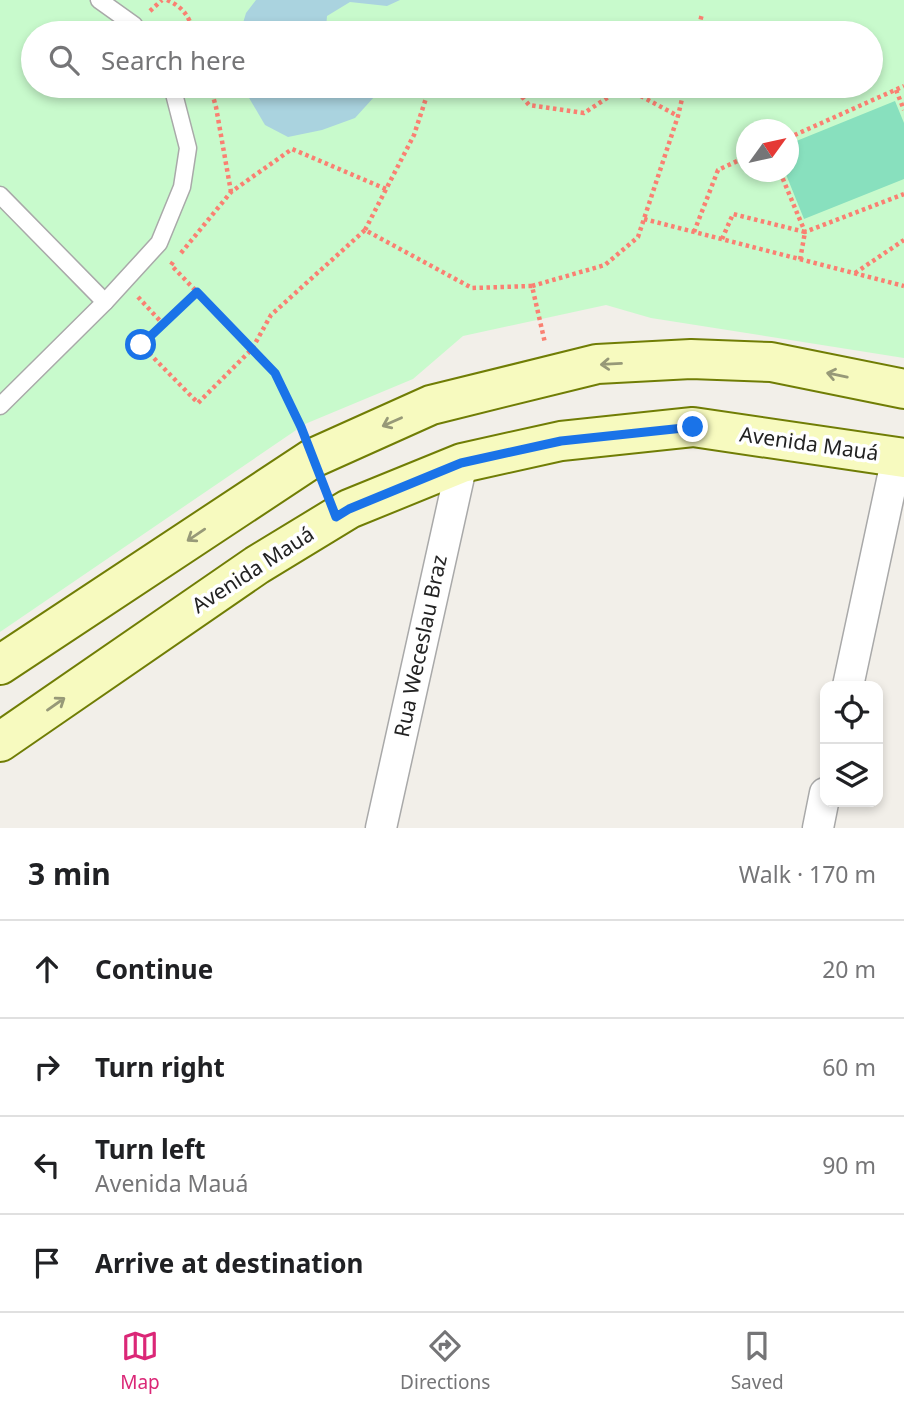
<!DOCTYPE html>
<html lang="en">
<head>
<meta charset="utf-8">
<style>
	:root { --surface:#fff; --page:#f6f6f6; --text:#202124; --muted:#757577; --line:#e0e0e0; --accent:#db2777 }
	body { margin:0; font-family:"Noto Sans",sans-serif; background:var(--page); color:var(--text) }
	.controls { position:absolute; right:21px; bottom:21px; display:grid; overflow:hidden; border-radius:14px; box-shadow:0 4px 10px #0003 }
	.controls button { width:63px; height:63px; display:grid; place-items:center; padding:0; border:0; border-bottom:2px solid var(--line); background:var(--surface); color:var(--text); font:35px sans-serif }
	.compass { position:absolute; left:736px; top:119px; width:63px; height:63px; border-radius:50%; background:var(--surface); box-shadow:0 4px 10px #0003; rotate:57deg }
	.stop { position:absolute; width:21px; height:21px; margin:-16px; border:5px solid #1a73e8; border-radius:50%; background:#fff }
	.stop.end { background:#1a73e8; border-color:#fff; box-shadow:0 2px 7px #0008 }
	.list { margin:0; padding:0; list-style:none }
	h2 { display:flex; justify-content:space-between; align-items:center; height:91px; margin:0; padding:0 28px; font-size:30px }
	h2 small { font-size:23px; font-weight:400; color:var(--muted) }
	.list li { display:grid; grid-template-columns:46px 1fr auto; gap:21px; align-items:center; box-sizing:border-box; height:98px; padding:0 28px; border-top:2px solid var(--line) }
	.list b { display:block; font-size:26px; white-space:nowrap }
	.list p { margin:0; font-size:23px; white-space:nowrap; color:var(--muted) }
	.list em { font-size:23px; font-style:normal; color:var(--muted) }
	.icon { flex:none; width:38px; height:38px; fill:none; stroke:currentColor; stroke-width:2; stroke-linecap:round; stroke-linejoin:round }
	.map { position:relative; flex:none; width:904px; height:828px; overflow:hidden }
	.search { position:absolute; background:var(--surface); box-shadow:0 4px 10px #0003; left:21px; right:21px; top:21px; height:77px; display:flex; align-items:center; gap:18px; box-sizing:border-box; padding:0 24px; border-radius:38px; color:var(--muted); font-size:26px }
	.sheet { height:483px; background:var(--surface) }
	nav { display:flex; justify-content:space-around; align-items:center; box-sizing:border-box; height:98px; border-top:2px solid var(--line); background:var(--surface); font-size:19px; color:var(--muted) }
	nav a { display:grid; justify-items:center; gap:4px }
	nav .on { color:var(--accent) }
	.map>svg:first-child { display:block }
	.park { fill:#c8facc; fill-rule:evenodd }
	.pitch { fill:#88e0be }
	.water { fill:#aad3df }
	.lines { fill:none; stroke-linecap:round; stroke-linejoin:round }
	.lane-casing { stroke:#a9a9a9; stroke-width:19 }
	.street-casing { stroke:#a9a9a9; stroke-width:33 }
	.secondary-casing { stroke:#707d05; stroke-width:42 }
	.path { stroke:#fa8072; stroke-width:4.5; stroke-dasharray:3.5 3.5; stroke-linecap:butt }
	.lane { stroke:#fff; stroke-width:16 }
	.street { stroke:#fff; stroke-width:30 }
	.secondary { stroke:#f7fabf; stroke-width:38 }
	.oneway { stroke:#979978 }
	.route { stroke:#1a73e8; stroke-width:9 }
	.labels { text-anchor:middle; stroke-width:7; stroke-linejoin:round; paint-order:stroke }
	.street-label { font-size:21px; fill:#222; stroke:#fff }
</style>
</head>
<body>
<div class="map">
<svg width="904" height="828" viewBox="0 0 904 828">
	<rect width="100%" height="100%" fill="#f2efe9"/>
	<!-- park -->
	<path class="park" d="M0 0H904V358L651 318 606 305 463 336 413 379 305 424 0 632ZM33 33H871V86H33ZM746 130H788V172H746Z"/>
	<!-- pitch -->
	<polygon class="pitch" points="895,101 904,123 904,179 804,219 785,172 788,172 789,144"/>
	<!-- water -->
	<g class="water">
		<polygon points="256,0 400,0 387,6 350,2 327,16 326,28 336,33 240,33 246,13"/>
		<polygon points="242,86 384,86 355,118 322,130 288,137 265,125"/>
	</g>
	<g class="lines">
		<defs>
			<g id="lane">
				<polyline points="99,0 134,25 139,33"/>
				<polyline points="0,195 105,302"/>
				<polyline points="0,406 105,302 159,243 182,187 188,148 172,86"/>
			</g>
			<g id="street">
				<polyline points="848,686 897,457"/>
				<polyline points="381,828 462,463"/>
				<polyline points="818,828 825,793"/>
			</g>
			<g id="secondary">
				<polyline points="0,665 313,458 431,405 597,364 691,359 771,362 904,389"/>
				<polyline points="0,742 257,565 349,509 462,463 561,441 693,427 904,458"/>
			</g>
		</defs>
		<!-- lane casing -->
		<use href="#lane" class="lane-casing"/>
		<!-- street casing -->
		<use href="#street" class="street-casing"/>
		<!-- secondary casing -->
		<use href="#secondary" class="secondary-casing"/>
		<!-- path -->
		<g class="path">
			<path d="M167 0C183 7 189 16 194 33"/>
			<polyline points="150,11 162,0"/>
			<polyline points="697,33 702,14"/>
			<polyline points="210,86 216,107 231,192"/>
			<polyline points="513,86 529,105 584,113 624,87 678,116"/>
			<polyline points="896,90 904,110"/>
			<polyline points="788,138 904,86"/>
			<polyline points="780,172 805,232 904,194"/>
			<polyline points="644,219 904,286"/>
			<polyline points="365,230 414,135 430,86"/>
			<polyline points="694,232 718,170 746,157"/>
			<polyline points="722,239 733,214 805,232 800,260"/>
			<polyline points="181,253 231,192 292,149 386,189"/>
			<polyline points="173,262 171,265 197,292"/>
			<polyline points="855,273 904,240"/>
			<polyline points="532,286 605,265 638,237 678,116 685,86"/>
			<polyline points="138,297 163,324 197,292 275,373 302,428"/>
			<polyline points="163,324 141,345 198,403 252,349 271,315 365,230 472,288 532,286 545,343"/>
		</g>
		<!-- lane -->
		<use href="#lane" class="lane"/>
		<!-- street -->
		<use href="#street" class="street"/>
		<!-- secondary -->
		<use href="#secondary" class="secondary"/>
	</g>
	<!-- one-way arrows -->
	<defs><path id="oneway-shaft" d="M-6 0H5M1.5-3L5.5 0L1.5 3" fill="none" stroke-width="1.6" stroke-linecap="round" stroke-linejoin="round" transform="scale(1.75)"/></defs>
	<g class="oneway">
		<use href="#oneway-shaft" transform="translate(611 364) rotate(177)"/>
		<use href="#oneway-shaft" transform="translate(837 375) rotate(-168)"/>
		<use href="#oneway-shaft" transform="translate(392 422) rotate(156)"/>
		<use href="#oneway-shaft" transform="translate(196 535) rotate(146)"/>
		<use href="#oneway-shaft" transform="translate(56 704) rotate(-35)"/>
	</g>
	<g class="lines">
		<!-- route -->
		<polyline class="route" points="141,345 197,292 275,373 301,427 336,517 349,509 461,463 561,441 693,427"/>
	</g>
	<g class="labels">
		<!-- street labels -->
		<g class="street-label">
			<text transform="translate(809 444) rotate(8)" y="7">Avenida Mauá</text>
			<text transform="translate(253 570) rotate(-33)" y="7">Avenida Mauá</text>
			<text transform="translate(421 646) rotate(-78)" y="7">Rua Weceslau Braz</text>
		</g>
	</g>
</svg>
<div class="controls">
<button><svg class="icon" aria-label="locate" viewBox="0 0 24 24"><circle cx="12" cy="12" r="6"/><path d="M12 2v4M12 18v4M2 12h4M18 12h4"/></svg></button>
<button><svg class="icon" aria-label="layers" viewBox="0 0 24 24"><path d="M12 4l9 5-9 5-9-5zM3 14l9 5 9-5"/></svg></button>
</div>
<svg class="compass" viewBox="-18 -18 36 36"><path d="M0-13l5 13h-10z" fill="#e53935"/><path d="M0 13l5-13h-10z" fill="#757577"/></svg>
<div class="stop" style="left:141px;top:345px"></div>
<div class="stop end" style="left:693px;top:427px"></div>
<div class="search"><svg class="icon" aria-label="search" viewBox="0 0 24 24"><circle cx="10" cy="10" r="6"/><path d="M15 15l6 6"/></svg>Search here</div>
</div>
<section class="sheet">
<h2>3 min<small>Walk · 170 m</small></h2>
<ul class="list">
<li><svg class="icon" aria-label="ahead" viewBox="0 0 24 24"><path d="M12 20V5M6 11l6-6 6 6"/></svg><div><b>Continue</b></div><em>20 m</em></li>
<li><svg class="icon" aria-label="right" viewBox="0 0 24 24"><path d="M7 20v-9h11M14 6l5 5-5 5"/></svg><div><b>Turn right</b></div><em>60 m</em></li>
<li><svg class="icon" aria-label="left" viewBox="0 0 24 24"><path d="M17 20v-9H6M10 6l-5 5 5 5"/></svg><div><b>Turn left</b><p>Avenida Mauá</p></div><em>90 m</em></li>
<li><svg class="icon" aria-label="arrive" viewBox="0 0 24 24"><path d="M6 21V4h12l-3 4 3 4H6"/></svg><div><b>Arrive at destination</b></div></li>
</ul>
</section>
<nav>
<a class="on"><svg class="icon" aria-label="map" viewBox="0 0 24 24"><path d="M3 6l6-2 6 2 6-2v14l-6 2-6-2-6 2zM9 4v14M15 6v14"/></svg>Map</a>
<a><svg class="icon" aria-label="directions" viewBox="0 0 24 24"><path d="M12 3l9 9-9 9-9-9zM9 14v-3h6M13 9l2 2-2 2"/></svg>Directions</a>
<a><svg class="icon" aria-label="saved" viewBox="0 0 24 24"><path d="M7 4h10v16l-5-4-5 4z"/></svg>Saved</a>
</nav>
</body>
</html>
